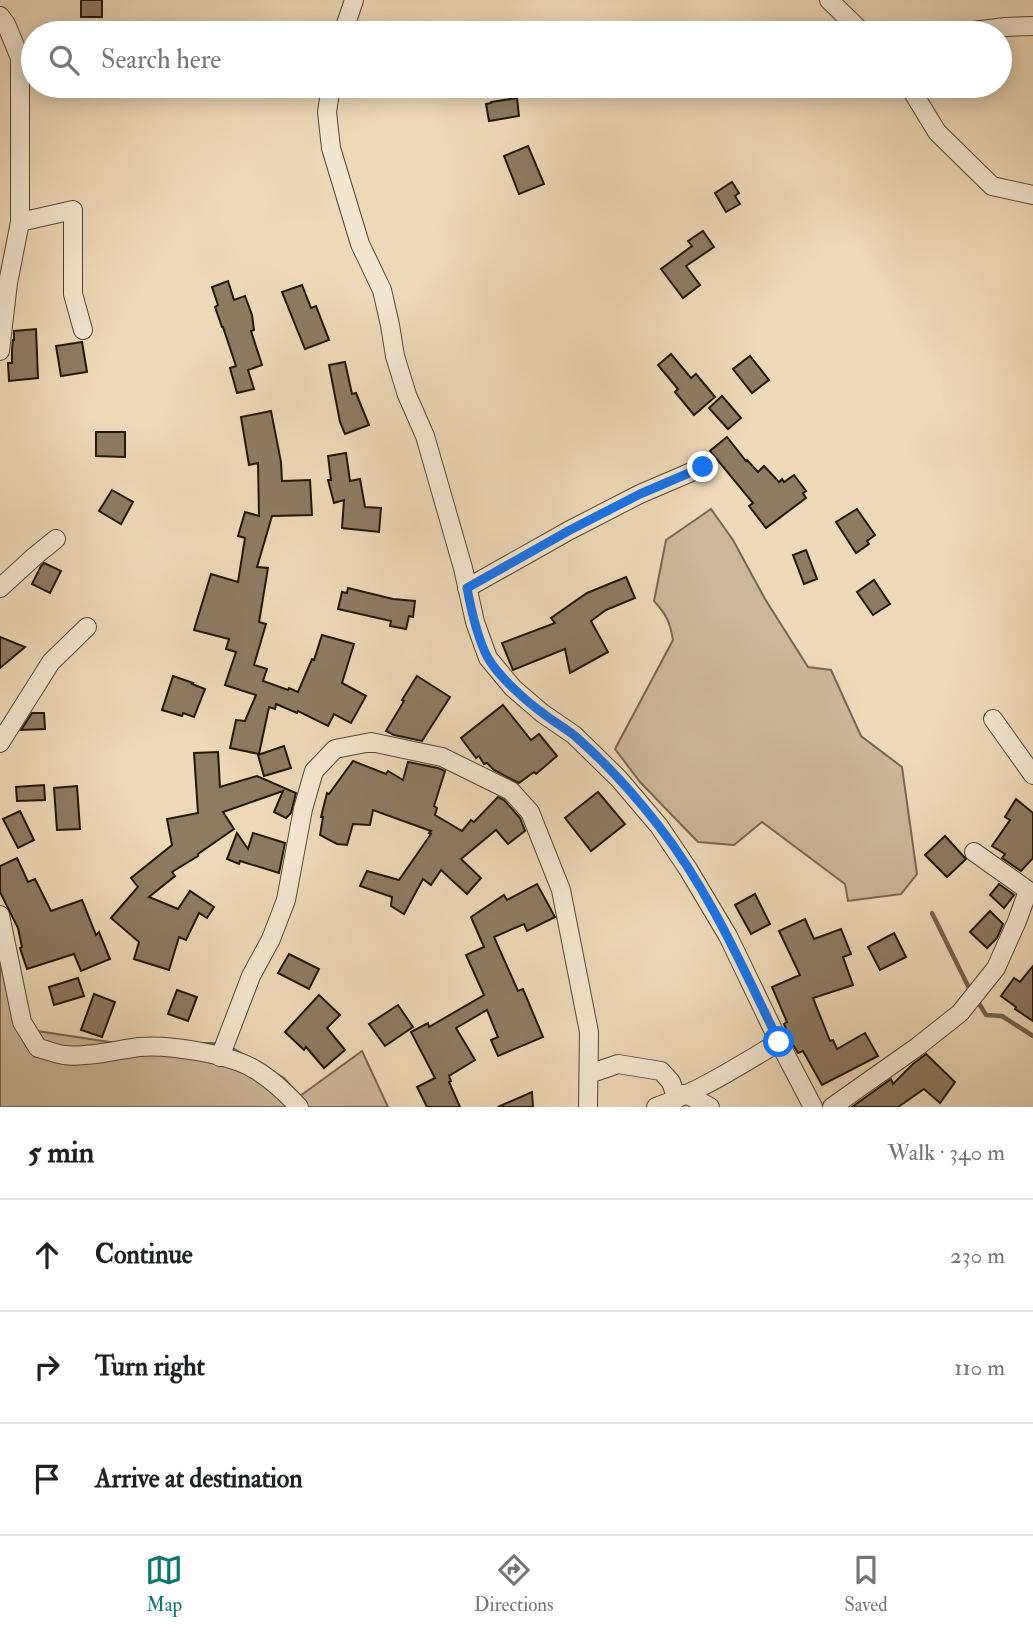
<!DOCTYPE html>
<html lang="en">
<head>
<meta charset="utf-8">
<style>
	:root { --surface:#fff; --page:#f2f2f2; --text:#202124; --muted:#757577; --line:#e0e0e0; --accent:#0f766e }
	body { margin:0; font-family:"IM FELL Double Pica",serif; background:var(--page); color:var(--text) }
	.stop { position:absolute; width:21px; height:21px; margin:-16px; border:5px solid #1a73e8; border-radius:50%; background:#fff }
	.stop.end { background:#1a73e8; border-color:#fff; box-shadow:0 2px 7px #0008 }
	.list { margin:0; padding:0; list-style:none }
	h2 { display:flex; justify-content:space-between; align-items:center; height:91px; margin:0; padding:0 28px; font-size:30px }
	h2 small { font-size:23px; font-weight:400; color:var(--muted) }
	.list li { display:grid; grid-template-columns:46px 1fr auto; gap:21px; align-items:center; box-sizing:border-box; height:112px; padding:0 28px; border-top:2px solid var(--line) }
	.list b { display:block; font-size:26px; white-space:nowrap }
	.list em { font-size:23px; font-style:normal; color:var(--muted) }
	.icon { flex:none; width:38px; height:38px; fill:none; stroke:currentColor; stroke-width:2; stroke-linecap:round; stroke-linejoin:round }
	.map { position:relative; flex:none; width:1033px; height:1107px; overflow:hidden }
	.search { position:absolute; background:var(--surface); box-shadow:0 4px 18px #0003; left:21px; right:21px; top:21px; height:77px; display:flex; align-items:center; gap:18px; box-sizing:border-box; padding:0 24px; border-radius:38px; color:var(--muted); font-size:26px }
	.sheet { height:427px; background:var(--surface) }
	nav { display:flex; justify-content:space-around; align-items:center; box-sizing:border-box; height:98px; border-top:2px solid var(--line); background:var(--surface); font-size:19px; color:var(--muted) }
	nav a { display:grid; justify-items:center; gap:4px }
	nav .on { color:var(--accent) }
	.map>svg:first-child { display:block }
	.green { fill:#cbb799; stroke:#786750; stroke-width:2 }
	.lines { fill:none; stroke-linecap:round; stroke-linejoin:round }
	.stream { stroke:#74634c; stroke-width:4.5 }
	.building { fill:#8d7b62; stroke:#241706; stroke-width:2 }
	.minor-casing { stroke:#564732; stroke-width:20 }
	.minor { stroke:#f3e6d0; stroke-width:18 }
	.route { stroke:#1a73e8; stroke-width:9 }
</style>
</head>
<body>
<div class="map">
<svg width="1033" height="1107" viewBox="0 0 1033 1107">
	<rect width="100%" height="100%" fill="#edd8b7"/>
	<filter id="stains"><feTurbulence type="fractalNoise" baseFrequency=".00286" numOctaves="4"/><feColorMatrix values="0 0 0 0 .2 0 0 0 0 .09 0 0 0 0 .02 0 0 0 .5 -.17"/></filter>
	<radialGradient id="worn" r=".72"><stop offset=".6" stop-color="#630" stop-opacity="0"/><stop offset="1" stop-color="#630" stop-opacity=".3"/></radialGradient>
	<!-- green -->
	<g class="green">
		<path d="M711 509 733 540 765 599 808 667 831 670 861 736 902 767 917 874 901 894 848 901 845 884 762 822 734 845 698 842 640 782 615 749 673 640C670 622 666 614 654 601L666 540Z"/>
		<polygon points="0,934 31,1030 116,1043 224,1043 284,1078 300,1096 362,1051 388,1107 0,1107"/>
	</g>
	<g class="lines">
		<!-- stream -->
		<g class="stream">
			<polyline points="932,913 970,990"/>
			<polyline points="977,1000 986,1015 1002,1016 1033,1036"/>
		</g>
	</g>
	<!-- building -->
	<g class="building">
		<rect x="81" y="0" width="21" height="17"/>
		<polygon points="517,98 519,116 489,121 486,104 491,103 491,102"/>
		<polygon points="528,146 544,184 519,194 504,156"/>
		<polygon points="732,182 739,193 735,196 740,204 726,212 715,193"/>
		<polygon points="703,231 714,247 686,266 700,285 683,298 661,269 692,246 688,241"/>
		<polygon points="228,281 234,300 245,296 252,315 254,330 251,331 262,365 248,370 254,389 237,393 230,368 236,366 223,327 222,327 215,307 218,305 212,287"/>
		<polygon points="302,285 311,308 316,306 329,340 305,349 282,292"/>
		<polygon points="36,329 38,378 9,381 8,363 12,363 12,350 13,340 14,340 14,331"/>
		<polygon points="82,342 87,372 61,376 56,346"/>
		<polygon points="671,354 691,378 696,374 715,397 694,415 675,392 678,389 658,365"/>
		<polygon points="750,356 769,380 752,393 733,369"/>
		<polygon points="345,362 352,394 356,393 369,425 345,434 340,422 329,365"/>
		<polygon points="722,396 741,418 728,429 709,408"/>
		<polygon points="271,411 281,462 282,481 310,480 312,515 272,516 257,567 268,568 259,622 266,624 254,665 267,669 263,681 288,690 289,688 298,692 312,659 314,660 322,635 354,644 342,683 366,696 351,723 334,714 328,726 298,711 297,713 276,704 275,709 269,707 259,754 230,748 236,720 245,721 256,695 225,685 236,652 226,649 229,639 194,630 211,574 238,582 245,538 238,536 245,512 259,516 258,463 249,465 241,417"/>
		<polygon points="96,432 125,432 125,457 96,456"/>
		<polygon points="727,437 746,461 747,460 758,472 764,466 779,482 782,479 784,482 794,475 806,491 803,493 806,498 766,528 749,506 753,503 710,451"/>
		<polygon points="346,453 350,481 360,479 365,507 381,508 379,532 342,528 344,500 334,503 328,480 331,480 328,456"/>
		<polygon points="112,490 133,502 121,524 99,511"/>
		<polygon points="857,509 875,535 867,541 869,544 856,553 836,522"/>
		<polygon points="806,550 817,579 804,584 793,555"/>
		<polygon points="44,563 61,571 50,593 32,584 41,566"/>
		<polygon points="626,577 635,598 606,610 591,621 608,652 570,673 565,649 513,670 502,643 555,623 551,618 587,593"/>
		<polygon points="874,580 890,604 873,615 857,592"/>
		<polygon points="348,588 393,599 415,601 413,617 409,616 406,629 390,626 391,621 338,609 342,592 347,593"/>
		<polygon points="0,637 25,647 0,668"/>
		<polygon points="173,676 193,683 192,684 205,689 194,717 183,713 182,716 162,710"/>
		<polygon points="417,676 450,697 422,741 394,735 386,731 404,701 402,700"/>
		<polygon points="503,705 531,740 539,734 557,756 536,774 534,772 519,783 494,770 487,763 484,764 479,756 476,758 461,738"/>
		<polygon points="32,713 44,713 45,729 21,730"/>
		<polygon points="284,746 291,768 264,776 258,755"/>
		<polygon points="218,752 220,787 257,776 296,793 291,813 286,818 274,812 283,791 223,812 234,829 198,854 198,856 172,872 175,876 149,897 178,909 190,891 214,907 207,918 199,913 186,940 179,937 169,970 134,959 139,942 111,918 138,887 131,878 172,845 167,819 198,813 194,753"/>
		<polygon points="353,761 386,774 388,771 403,780 408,762 438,768 445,771 434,806 437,808 435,815 462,831 471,820 474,822 498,797 504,800 520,818 525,831 508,844 496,830 461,859 481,878 467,894 441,870 431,885 423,879 404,914 391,906 392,897 360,886 367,871 399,880 431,834 429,833 431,831 373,810 370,825 353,824 347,845 337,844 320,835 323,817 321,817 327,793 329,794"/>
		<polygon points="44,785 45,800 17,801 16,787"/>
		<polygon points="77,786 80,829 57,830 54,788"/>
		<polygon points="598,792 625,824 591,851 565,818"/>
		<polygon points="1016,799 1033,813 1033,858 1021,871 1002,858 1005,854 992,846 1010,820 1005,817"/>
		<polygon points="20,811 34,840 18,848 3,819"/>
		<polygon points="237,833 248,849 253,833 285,843 279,873 240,861 239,864 227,859"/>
		<polygon points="945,836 966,859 947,877 925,855"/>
		<polygon points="17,858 28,882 35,879 51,911 82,900 96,935 99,932 110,959 81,971 74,954 27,969 20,948 22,947 18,928 0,892 0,866"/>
		<polygon points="537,884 555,917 527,931 524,924 494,937 518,991 523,989 543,1037 498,1056 491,1040 498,1037 487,1010 456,1028 475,1060 449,1076 451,1081 449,1082 460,1107 427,1107 417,1087 435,1078 411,1032 428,1023 429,1027 484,995 466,955 484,947 471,917 504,895 507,900"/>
		<polygon points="999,884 1014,895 1004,908 990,895"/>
		<polygon points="755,894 770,924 751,934 735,905"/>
		<polygon points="990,911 1003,924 997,938 987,948 970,932"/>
		<polygon points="805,919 814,939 841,929 851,954 843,957 853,985 813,998 830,1041 833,1040 837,1049 865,1033 878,1056 822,1085 803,1051 798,1053 792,1043 784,1024 787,1022 772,987 800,975 779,931"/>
		<polygon points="894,933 906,957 880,970 868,947"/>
		<polygon points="289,954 319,969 309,989 278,973"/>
		<polygon points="1033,966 1033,1021 1015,1009 1016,1007 1001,996 1014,978 1020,982"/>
		<polygon points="78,978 84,996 54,1005 49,987"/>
		<polygon points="177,990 197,997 188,1021 168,1014"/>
		<polygon points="94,994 115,1002 102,1037 81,1030"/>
		<polygon points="319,995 340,1015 327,1028 345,1050 324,1068 306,1047 304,1050 285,1032"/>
		<polygon points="398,1005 413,1027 385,1046 369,1024"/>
		<polygon points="926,1054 955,1082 940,1103 924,1089 898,1107 852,1107 891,1079 893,1084 913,1064"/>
		<polygon points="532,1092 533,1107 498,1107"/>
	</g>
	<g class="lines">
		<defs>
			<g id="minor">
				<polyline points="829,0 863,33"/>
				<polyline points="0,16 6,24 20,58 20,222 8,283 0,351"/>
				<polyline points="343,33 354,0"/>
				<polyline points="957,33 1005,27 1033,26"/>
				<polyline points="331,86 327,112 331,148 360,244 382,290 390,325 395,356 407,395 425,436 463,568 475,622 488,658 513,688 542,713 574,735 619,779 659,826 688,869 728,936 779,1042 813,1107"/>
				<polyline points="909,86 937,132 992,186 1033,195"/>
				<polyline points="20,222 73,210 73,294 83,330"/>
				<polyline points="0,588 35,556 56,539"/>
				<polyline points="467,588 570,530 640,494 703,467"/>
				<polyline points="993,719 1033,775"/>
				<polyline points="0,743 51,662 87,627"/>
				<polyline points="974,852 1033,894"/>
				<path d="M0 915 22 1022 38 1048C47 1050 56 1054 64 1055 85 1058 117 1050 139 1047 168 1044 229 1054 254 1069 270 1078 286 1093 299 1107"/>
				<polyline points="220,1057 251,976 271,939 286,900 303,809 314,771 335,749 371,742 442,757 511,791 530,812 561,890 589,1032 588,1107"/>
				<polyline points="589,1074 618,1064 661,1071 671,1082 675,1094 686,1094 710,1107"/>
				<path d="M656 1107C700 1091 739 1066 779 1042"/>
				<polyline points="832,1107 917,1047 960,1013 996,968 1017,921 1028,891"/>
			</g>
		</defs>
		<!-- minor casing -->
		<use href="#minor" class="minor-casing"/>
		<!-- minor -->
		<use href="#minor" class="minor"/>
	</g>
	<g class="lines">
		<!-- route -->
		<path class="route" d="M703 467 640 494 570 530 467 588C471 609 478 640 488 658 499 677 527 702 544 714 554 722 565 728 575 736 605 762 633 793 658 825 709 890 743 968 779 1042"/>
	</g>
	<rect width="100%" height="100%" filter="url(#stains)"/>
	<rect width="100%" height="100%" fill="url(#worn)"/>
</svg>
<div class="stop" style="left:779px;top:1042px"></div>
<div class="stop end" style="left:703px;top:467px"></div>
<div class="search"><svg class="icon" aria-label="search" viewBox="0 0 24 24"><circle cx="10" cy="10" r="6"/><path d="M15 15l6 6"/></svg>Search here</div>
</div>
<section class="sheet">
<h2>5 min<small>Walk · 340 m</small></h2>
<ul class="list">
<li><svg class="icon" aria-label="ahead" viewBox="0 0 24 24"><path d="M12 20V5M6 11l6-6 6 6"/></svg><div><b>Continue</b></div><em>230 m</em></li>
<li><svg class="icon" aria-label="right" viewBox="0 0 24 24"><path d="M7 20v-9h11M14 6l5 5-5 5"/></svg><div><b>Turn right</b></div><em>110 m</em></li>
<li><svg class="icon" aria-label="arrive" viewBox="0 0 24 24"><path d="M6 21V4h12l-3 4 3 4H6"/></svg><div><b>Arrive at destination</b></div></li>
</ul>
</section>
<nav>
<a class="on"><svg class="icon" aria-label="map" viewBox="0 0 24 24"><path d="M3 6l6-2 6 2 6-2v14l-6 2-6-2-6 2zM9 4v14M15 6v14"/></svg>Map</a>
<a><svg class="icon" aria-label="directions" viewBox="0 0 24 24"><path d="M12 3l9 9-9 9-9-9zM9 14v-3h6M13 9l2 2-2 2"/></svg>Directions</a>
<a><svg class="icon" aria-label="saved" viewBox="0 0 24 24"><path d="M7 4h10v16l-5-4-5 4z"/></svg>Saved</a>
</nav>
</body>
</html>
